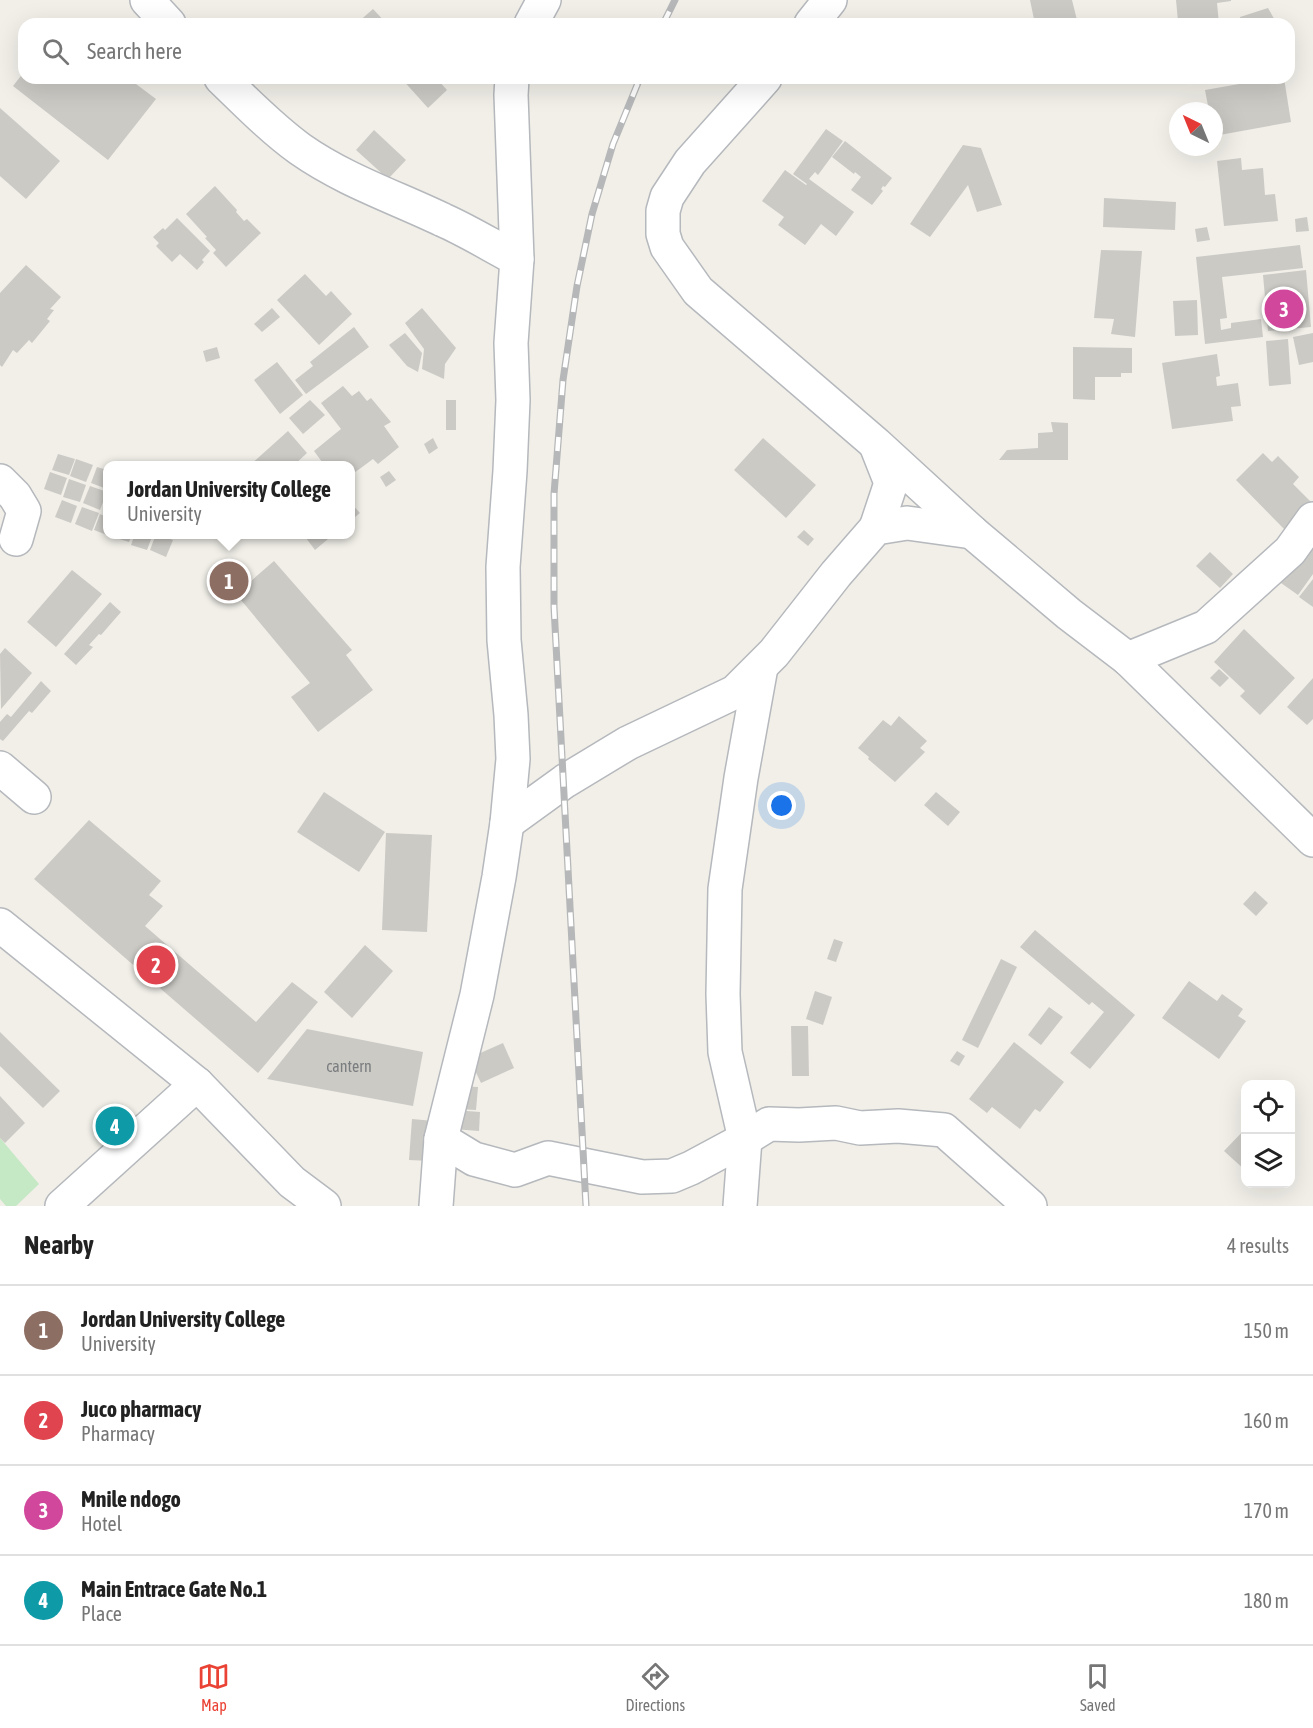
<!DOCTYPE html>
<html lang="en">
<head>
<meta charset="utf-8">
<style>
	:root { --surface:#fff; --page:#f2f2f2; --text:#222; --muted:#767676; --line:#e0e0e0; --accent:#ea4335 }
	body { margin:0; font-family:"Asap Condensed",sans-serif; background:var(--page); color:var(--text) }
	.controls { position:absolute; right:18px; bottom:18px; display:grid; overflow:hidden; border-radius:12px; box-shadow:0 6px 24px #0002 }
	.controls button { width:54px; height:54px; display:grid; place-items:center; padding:0; border:0; border-bottom:2px solid var(--line); background:var(--surface); color:var(--text); font:30px sans-serif }
	.compass { position:absolute; left:1169px; top:102px; width:54px; height:54px; border-radius:50%; background:var(--surface); box-shadow:0 6px 24px #0002; rotate:317deg }
	.you { position:absolute; left:782px; top:806px; width:21px; height:21px; margin:-15px; border:4px solid #fff; border-radius:50%; background:#1a73e8; box-shadow:0 0 0 9px #1a73e833 }
	.badge { display:grid; place-items:center; width:39px; height:39px; border-radius:50%; background:var(--accent); color:#fff; font-size:20px; font-weight:700 }
	.pin { position:absolute; translate:-50% -50%; border:3px solid #fff; box-shadow:0 2px 6px #0006 }
	.popup { position:absolute; left:103px; top:461px; width:252px; height:78px; box-sizing:border-box; display:grid; place-content:center; border-radius:12px; background:var(--surface); filter:drop-shadow(0 2px 4px #0005); font-size:20px; white-space:nowrap; color:var(--muted) }
	.popup b { font-size:22px; color:var(--text) }
	.popup::after { content:''; position:absolute; left:50%; top:100%; margin-left:-12px; border:12px solid transparent; border-top-color:var(--surface) }
	.list { margin:0; padding:0; list-style:none }
	h2 { display:flex; justify-content:space-between; align-items:center; height:78px; margin:0; padding:0 24px; font-size:26px }
	h2 small { font-size:20px; font-weight:400; color:var(--muted) }
	.list li { display:grid; grid-template-columns:39px 1fr auto; gap:18px; align-items:center; box-sizing:border-box; height:90px; padding:0 24px; border-top:2px solid var(--line) }
	.list b { display:block; font-size:22px; white-space:nowrap }
	.list p { margin:0; font-size:20px; white-space:nowrap; color:var(--muted) }
	.list em { font-size:20px; font-style:normal; color:var(--muted) }
	.icon { flex:none; width:33px; height:33px; fill:none; stroke:currentColor; stroke-width:2; stroke-linecap:round; stroke-linejoin:round }
	.map { position:relative; flex:none; width:1313px; height:1206px; overflow:hidden }
	.search { position:absolute; background:var(--surface); box-shadow:0 6px 24px #0002; left:18px; right:18px; top:18px; height:66px; display:flex; align-items:center; gap:15px; box-sizing:border-box; padding:0 21px; border-radius:18px; color:var(--muted); font-size:22px }
	.sheet { height:438px; background:var(--surface) }
	nav { display:flex; justify-content:space-around; align-items:center; box-sizing:border-box; height:84px; border-top:2px solid var(--line); background:var(--surface); font-size:16px; color:var(--muted) }
	nav a { display:grid; justify-items:center; gap:3px }
	nav .on { color:var(--accent) }
	.map>svg:first-child { display:block }
	.green { fill:#c5e8c5 }
	.building { fill:#cccac5 }
	.lines { fill:none; stroke-linecap:round; stroke-linejoin:round }
	.minor-casing { stroke:#b5b8bc; stroke-width:36 }
	.minor { stroke:#fff; stroke-width:33 }
	.rail-casing { stroke:#b6b7b8; stroke-width:7 }
	.rail { stroke:#fff; stroke-width:4.5; stroke-dasharray:14; stroke-linecap:butt }
	.labels { text-anchor:middle; stroke-width:6; stroke-linejoin:round; paint-order:stroke }
	.number-label { font-size:16px; fill:#7a7d7f }
</style>
</head>
<body>
<div class="map">
<svg width="1313" height="1206" viewBox="0 0 1313 1206">
	<rect width="100%" height="100%" fill="#f1efe8"/>
	<!-- green -->
	<polygon class="green" points="0,1138 39,1184 16,1206 6,1206 0,1199"/>
	<!-- building -->
	<g class="building">
		<polygon points="1030,0 1072,0 1078,24 1035,24"/>
		<polygon points="1176,0 1231,0 1231,1 1217,3 1219,24 1175,24 1174,21 1178,21"/>
		<polygon points="1268,8 1277,24 1240,24 1240,17"/>
		<polygon points="373,9 387,24 356,24"/>
		<polygon points="24,72 24,78 128,78 156,99 108,160 13,86"/>
		<polygon points="401,78 436,78 447,90 428,108"/>
		<polygon points="1274,78 1284,78 1291,122 1214,136 1214,111 1209,111 1205,90"/>
		<polygon points="0,108 60,161 26,199 0,176"/>
		<polygon points="826,129 843,141 818,175 815,172 809,179 854,212 836,236 821,224 805,245 778,225 784,217 762,201 785,170 806,185 807,184 793,174"/>
		<polygon points="374,130 406,160 388,179 356,150"/>
		<polygon points="845,141 892,178 885,187 883,186 881,189 883,191 872,205 851,190 861,177 855,172 854,174 832,157"/>
		<polygon points="963,145 981,148 1002,205 977,212 968,185 930,237 910,224"/>
		<polygon points="1241,158 1242,170 1263,168 1265,195 1275,194 1278,221 1224,226 1217,161"/>
		<polygon points="215,186 237,210 236,212 244,221 247,219 261,233 226,267 213,253 216,250 205,238 207,237 186,214"/>
		<polygon points="1104,198 1176,202 1175,230 1103,227"/>
		<polygon points="1307,217 1309,231 1296,232 1295,219"/>
		<polygon points="177,218 210,251 202,260 204,262 197,270 180,254 172,262 156,246 159,243 153,237 163,228 165,230"/>
		<polygon points="1207,227 1210,240 1197,242 1195,229"/>
		<polygon points="1300,245 1303,268 1222,277 1227,318 1220,319 1221,330 1231,328 1231,323 1261,319 1263,337 1205,344 1196,257"/>
		<polygon points="1101,250 1142,251 1135,337 1111,334 1114,319 1094,318"/>
		<polygon points="26,265 61,297 50,309 54,310 47,319 50,321 32,343 29,340 17,353 13,350 2,367 0,365 0,293"/>
		<polygon points="1306,270 1311,327 1268,331 1263,275"/>
		<polygon points="305,274 326,296 331,291 352,314 319,345 277,300"/>
		<polygon points="1197,300 1198,335 1175,336 1173,301"/>
		<polygon points="272,308 280,317 262,332 254,324"/>
		<polygon points="422,308 456,348 445,364 444,379 422,369 424,349 405,323"/>
		<polygon points="354,327 369,347 306,394 295,380 313,366 310,362"/>
		<polygon points="405,333 422,353 418,372 407,366 389,345"/>
		<polygon points="1313,333 1313,362 1299,365 1293,337"/>
		<polygon points="1288,339 1291,384 1269,386 1266,341"/>
		<polygon points="217,347 220,358 206,362 203,351"/>
		<polygon points="1073,347 1132,348 1132,373 1121,373 1121,377 1095,377 1095,400 1073,399"/>
		<polygon points="1217,354 1220,376 1216,377 1217,386 1238,383 1241,406 1231,407 1233,421 1172,429 1162,363"/>
		<polygon points="277,362 303,395 280,414 254,380"/>
		<polygon points="343,386 352,396 359,391 367,401 371,398 391,422 384,426 399,447 378,464 373,459 350,476 350,466 325,466 314,451 341,429 321,403"/>
		<polygon points="310,400 325,415 303,434 289,418"/>
		<rect x="446" y="400" width="10" height="30"/>
		<polygon points="1051,422 1068,423 1068,460 999,460 1007,450 1038,448 1038,433 1053,432"/>
		<polygon points="288,431 307,453 293,466 249,466"/>
		<polygon points="433,438 438,448 429,454 424,444"/>
		<polygon points="763,438 816,485 786,518 734,470"/>
		<polygon points="1263,453 1272,462 1278,456 1299,477 1293,484 1313,504 1286,531 1236,480"/>
		<polygon points="58,454 75,459 69,475 52,470"/>
		<polygon points="76,459 93,465 86,482 70,476"/>
		<polygon points="97,467 107,470 107,489 91,483"/>
		<polygon points="389,471 396,480 386,487 380,477"/>
		<polygon points="50,472 67,478 61,495 44,489"/>
		<polygon points="69,479 86,485 80,502 63,497"/>
		<polygon points="90,486 107,492 100,510 83,503"/>
		<polygon points="62,500 77,506 71,523 55,517"/>
		<polygon points="350,502 360,513 350,521"/>
		<polygon points="82,507 99,513 92,531 75,524"/>
		<polygon points="100,514 107,517 107,535 94,530"/>
		<polygon points="804,530 814,539 808,546 797,537"/>
		<polygon points="114,534 132,534 129,542 113,537"/>
		<polygon points="135,534 153,534 147,550 131,545"/>
		<polygon points="156,534 173,540 166,557 150,550"/>
		<polygon points="303,534 334,534 315,550"/>
		<polygon points="1313,539 1313,574 1298,595 1281,583"/>
		<polygon points="1210,552 1233,574 1220,588 1196,566"/>
		<polygon points="274,561 352,650 346,655 373,690 318,732 291,697 310,683 236,594"/>
		<polygon points="72,570 102,594 56,647 27,622"/>
		<polygon points="1313,579 1313,607 1299,597"/>
		<polygon points="110,602 121,612 101,635 99,634 89,645 93,647 76,665 64,654"/>
		<polygon points="1244,629 1295,678 1260,715 1240,696 1245,691 1214,662"/>
		<polygon points="5,648 32,673 1,709 0,654"/>
		<polygon points="1219,669 1229,678 1220,687 1210,678"/>
		<polygon points="1313,678 1313,719 1307,725 1287,707"/>
		<polygon points="41,681 51,691 32,713 29,711 3,741 0,739 0,722 7,714 11,717"/>
		<polygon points="899,716 927,741 920,748 925,752 895,782 868,759 869,757 858,748 883,720 891,726"/>
		<polygon points="324,792 385,832 359,872 297,832"/>
		<polygon points="936,792 960,812 948,826 924,805"/>
		<polygon points="89,820 161,881 149,895 163,906 145,926 256,1022 292,982 318,1002 258,1073 34,879"/>
		<polygon points="386,833 432,835 427,932 382,930"/>
		<polygon points="1255,891 1268,903 1256,916 1243,904"/>
		<polygon points="1035,930 1135,1015 1090,1069 1070,1053 1104,1012 1092,1002 1089,1005 1020,947"/>
		<polygon points="834,939 843,942 836,962 827,959"/>
		<polygon points="365,945 393,971 352,1018 324,992"/>
		<polygon points="1001,959 1017,967 978,1048 962,1040"/>
		<polygon points="1189,981 1217,1001 1222,994 1243,1009 1238,1016 1246,1021 1219,1059 1162,1018"/>
		<polygon points="815,991 832,997 823,1025 806,1019"/>
		<polygon points="1049,1007 1063,1017 1041,1045 1028,1035"/>
		<polygon points="791,1026 808,1026 809,1076 792,1076"/>
		<polygon points="307,1029 423,1052 413,1106 267,1079"/>
		<polygon points="0,1032 60,1091 43,1108 0,1066"/>
		<polygon points="1014,1042 1064,1082 1040,1112 1035,1109 1020,1129 992,1107 987,1113 969,1099"/>
		<polygon points="503,1043 514,1068 481,1083 469,1058"/>
		<polygon points="957,1051 965,1056 959,1066 950,1061"/>
		<polygon points="460,1086 478,1087 476,1110 458,1109"/>
		<polygon points="0,1096 25,1123 5,1143 0,1138"/>
		<polygon points="454,1110 480,1112 479,1131 453,1129"/>
		<polygon points="114,1117 124,1127 116,1134 106,1124"/>
		<polygon points="412,1119 434,1121 430,1161 409,1160"/>
		<polygon points="1246,1128 1246,1171 1224,1151"/>
	</g>
	<g class="lines">
		<defs>
			<g id="minor">
				<polyline points="147,0 169,24"/>
				<polyline points="531,24 544,0"/>
				<polyline points="811,24 830,0"/>
				<path d="M221 78C246 102 271 128 300 149 344 180 395 197 443 220 468 231 492 246 517 259"/>
				<polyline points="765,78 690,162 667,197 663,211 663,234 667,247 698,291 876,444 972,532 1069,614 1128,659 1313,840"/>
				<polyline points="0,481 15,496 24,511 16,539"/>
				<polyline points="876,528 891,483 876,445"/>
				<polyline points="1128,659 1206,627 1290,551 1313,519"/>
				<polyline points="0,768 34,797"/>
				<polyline points="507,823 565,781 628,743 735,692 774,653 836,574 876,528 907,523 972,532"/>
				<polyline points="0,925 197,1084 292,1182 324,1206"/>
				<polyline points="441,1139 474,1159 515,1170 548,1158 642,1177 672,1176 691,1168 745,1139 769,1124 799,1125 836,1123 860,1128 898,1126 944,1130 1030,1206"/>
				<polyline points="62,1206 197,1084"/>
				<polyline points="436,1206 441,1139 477,995 499,877 507,823 513,759 511,715 504,640 503,567 510,471 513,400 511,343 517,259 511,95 512,78"/>
				<polyline points="740,1206 745,1139 725,1052 723,994 725,889 741,778 761,667"/>
			</g>
		</defs>
		<!-- minor casing -->
		<use href="#minor" class="minor-casing"/>
		<!-- minor -->
		<use href="#minor" class="minor"/>
		<defs>
			<g id="rail">
				<polyline points="663,24 675,0"/>
				<polyline points="586,1206 554,607 554,494 563,380 577,286 592,214 613,144 640,78"/>
			</g>
		</defs>
		<!-- rail casing -->
		<use href="#rail" class="rail-casing"/>
		<!-- rail -->
		<use href="#rail" class="rail"/>
	</g>
	<g class="labels">
		<!-- number labels -->
		<g class="number-label">
			<text x="349" y="1072">cantern</text>
		</g>
	</g>
</svg>
<div class="controls">
<button><svg class="icon" aria-label="locate" viewBox="0 0 24 24"><circle cx="12" cy="12" r="6"/><path d="M12 2v4M12 18v4M2 12h4M18 12h4"/></svg></button>
<button><svg class="icon" aria-label="layers" viewBox="0 0 24 24"><path d="M12 4l9 5-9 5-9-5zM3 14l9 5 9-5"/></svg></button>
</div>
<svg class="compass" viewBox="-18 -18 36 36"><path d="M0-13l5 13h-10z" fill="#e53935"/><path d="M0 13l5-13h-10z" fill="#767676"/></svg>
<div class="you"></div>
<div class="pin badge" style="left:229px;top:581px;background:#8d6e63">1</div>
<div class="popup"><b>Jordan University College</b>University</div>
<div class="pin badge" style="left:156px;top:965px;background:#e0444e">2</div>
<div class="pin badge" style="left:1284px;top:309px;background:#d1479c">3</div>
<div class="pin badge" style="left:115px;top:1126px;background:#0f9aa8">4</div>
<div class="search"><svg class="icon" aria-label="search" viewBox="0 0 24 24"><circle cx="10" cy="10" r="6"/><path d="M15 15l6 6"/></svg>Search here</div>
</div>
<section class="sheet">
<h2>Nearby<small>4 results</small></h2>
<ul class="list">
<li><span class="badge" style="background:#8d6e63">1</span><div><b>Jordan University College</b><p>University</p></div><em>150 m</em></li>
<li><span class="badge" style="background:#e0444e">2</span><div><b>Juco pharmacy</b><p>Pharmacy</p></div><em>160 m</em></li>
<li><span class="badge" style="background:#d1479c">3</span><div><b>Mnile ndogo</b><p>Hotel</p></div><em>170 m</em></li>
<li><span class="badge" style="background:#0f9aa8">4</span><div><b>Main Entrace Gate No.1</b><p>Place</p></div><em>180 m</em></li>
</ul>
</section>
<nav>
<a class="on"><svg class="icon" aria-label="map" viewBox="0 0 24 24"><path d="M3 6l6-2 6 2 6-2v14l-6 2-6-2-6 2zM9 4v14M15 6v14"/></svg>Map</a>
<a><svg class="icon" aria-label="directions" viewBox="0 0 24 24"><path d="M12 3l9 9-9 9-9-9zM9 14v-3h6M13 9l2 2-2 2"/></svg>Directions</a>
<a><svg class="icon" aria-label="saved" viewBox="0 0 24 24"><path d="M7 4h10v16l-5-4-5 4z"/></svg>Saved</a>
</nav>
</body>
</html>
